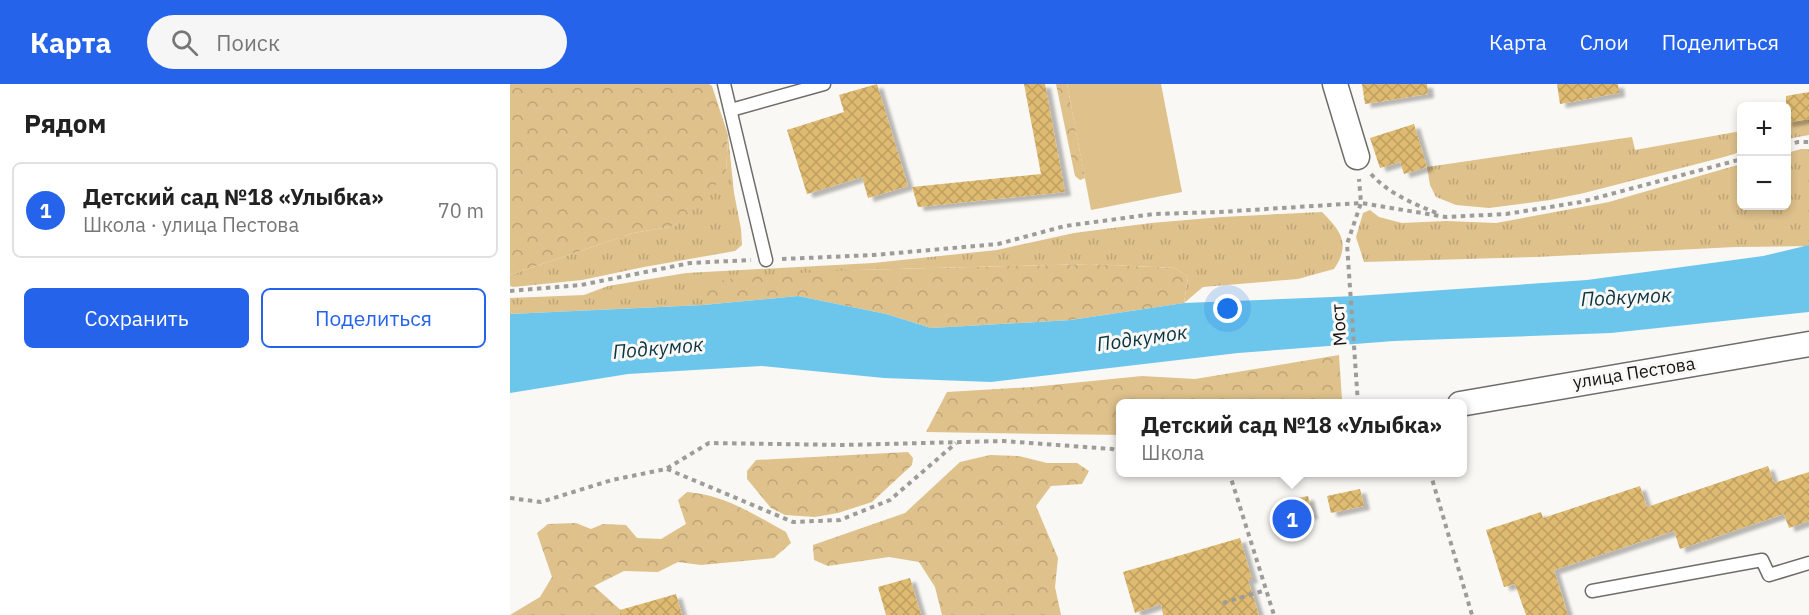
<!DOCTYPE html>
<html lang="ru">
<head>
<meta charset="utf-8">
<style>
	:root { --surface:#fff; --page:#f6f6f6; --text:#222; --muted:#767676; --line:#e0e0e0; --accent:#2563eb }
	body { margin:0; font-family:"IBM Plex Sans",sans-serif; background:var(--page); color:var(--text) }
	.controls { position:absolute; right:18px; top:18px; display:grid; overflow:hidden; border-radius:9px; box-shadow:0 3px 9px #0003 }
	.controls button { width:54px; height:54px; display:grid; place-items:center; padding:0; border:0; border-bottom:2px solid var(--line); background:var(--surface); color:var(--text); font:30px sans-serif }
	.you { position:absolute; left:718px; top:225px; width:21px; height:21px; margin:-15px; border:4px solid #fff; border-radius:50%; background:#1a73e8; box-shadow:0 0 0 9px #1a73e833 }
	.badge { display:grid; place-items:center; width:39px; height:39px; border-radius:50%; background:var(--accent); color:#fff; font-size:20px; font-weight:700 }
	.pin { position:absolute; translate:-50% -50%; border:3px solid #fff; box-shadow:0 2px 6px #0006 }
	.popup { position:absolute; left:606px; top:315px; width:351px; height:78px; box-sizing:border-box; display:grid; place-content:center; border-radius:9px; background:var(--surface); filter:drop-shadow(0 2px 4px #0005); font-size:20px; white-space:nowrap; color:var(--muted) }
	.popup b { font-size:22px; color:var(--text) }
	.popup::after { content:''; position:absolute; left:50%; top:100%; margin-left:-12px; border:12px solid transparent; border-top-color:var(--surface) }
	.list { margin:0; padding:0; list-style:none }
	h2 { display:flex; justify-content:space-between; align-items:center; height:78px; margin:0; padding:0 24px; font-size:26px }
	h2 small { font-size:20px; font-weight:400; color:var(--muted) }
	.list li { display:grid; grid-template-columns:39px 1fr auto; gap:18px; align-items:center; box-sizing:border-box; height:96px; margin:0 12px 12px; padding:0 12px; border:2px solid var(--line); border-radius:9px }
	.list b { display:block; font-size:22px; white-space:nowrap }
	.list p { margin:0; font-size:20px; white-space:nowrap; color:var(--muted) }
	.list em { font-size:20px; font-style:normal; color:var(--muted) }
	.actions { display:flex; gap:12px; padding:18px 24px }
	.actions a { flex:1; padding:14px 0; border:2px solid var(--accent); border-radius:9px; text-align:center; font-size:21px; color:var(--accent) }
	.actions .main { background:var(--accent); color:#fff }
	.icon { flex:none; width:33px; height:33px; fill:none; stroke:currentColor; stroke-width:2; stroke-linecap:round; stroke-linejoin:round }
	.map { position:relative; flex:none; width:1299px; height:531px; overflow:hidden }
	header { display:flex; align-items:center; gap:36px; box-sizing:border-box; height:84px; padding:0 30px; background:var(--accent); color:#fff }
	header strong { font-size:28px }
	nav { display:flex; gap:33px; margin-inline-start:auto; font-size:21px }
	.search { width:420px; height:54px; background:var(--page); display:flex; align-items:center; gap:15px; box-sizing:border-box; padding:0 21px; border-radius:33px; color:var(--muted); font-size:22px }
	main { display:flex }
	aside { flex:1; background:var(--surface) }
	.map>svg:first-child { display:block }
	.grass { fill:url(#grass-tufts) }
	.forest { fill:url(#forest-crowns) }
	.garden { fill:#dec18b }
	.water { fill:#6cc6eb }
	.building { fill:url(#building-cross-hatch); filter:url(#shadow) }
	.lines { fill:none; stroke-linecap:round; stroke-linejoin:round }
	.lane-casing { stroke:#6f6d6a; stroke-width:15 }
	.street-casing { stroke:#6f6d6a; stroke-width:27 }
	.path { stroke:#9d9c99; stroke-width:4; stroke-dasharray:4.5 4.5; stroke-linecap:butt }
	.lane { stroke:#fff; stroke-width:12 }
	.street { stroke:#fff; stroke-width:24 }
	.labels { text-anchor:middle; stroke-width:6; stroke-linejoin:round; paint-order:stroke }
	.street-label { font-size:18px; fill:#151413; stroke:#faf8f4 }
	.water-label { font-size:20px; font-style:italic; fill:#093443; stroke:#faf8f4 }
</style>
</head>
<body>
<header>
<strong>Карта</strong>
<div class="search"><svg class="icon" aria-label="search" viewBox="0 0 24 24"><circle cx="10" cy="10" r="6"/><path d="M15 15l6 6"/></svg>Поиск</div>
<nav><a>Карта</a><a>Слои</a><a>Поделиться</a></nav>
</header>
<main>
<aside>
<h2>Рядом<small></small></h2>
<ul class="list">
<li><span class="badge">1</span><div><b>Детский сад №18 «Улыбка»</b><p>Школа · улица Пестова</p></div><em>70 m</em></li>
</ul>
<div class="actions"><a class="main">Сохранить</a><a>Поделиться</a></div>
</aside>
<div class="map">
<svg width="1299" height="531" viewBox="0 0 1299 531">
	<defs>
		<pattern id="grass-tufts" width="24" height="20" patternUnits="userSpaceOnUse" patternTransform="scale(1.5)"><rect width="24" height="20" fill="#dec18b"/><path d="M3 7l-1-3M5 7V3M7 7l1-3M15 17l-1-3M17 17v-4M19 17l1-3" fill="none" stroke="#bea577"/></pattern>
		<pattern id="forest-crowns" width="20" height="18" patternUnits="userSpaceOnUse" patternTransform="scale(1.5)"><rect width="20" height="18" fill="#dec18b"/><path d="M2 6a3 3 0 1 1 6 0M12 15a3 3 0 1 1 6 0" fill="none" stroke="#bea577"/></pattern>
		<pattern id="building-cross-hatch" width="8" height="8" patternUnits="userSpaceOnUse" patternTransform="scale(1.5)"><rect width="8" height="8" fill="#dfba71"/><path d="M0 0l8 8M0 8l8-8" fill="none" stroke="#be9f61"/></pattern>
		<filter id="shadow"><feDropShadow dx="6" dy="4" stdDeviation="1.5" flood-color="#0004"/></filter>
	</defs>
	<rect width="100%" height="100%" fill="#faf8f4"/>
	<!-- grass -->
	<g class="grass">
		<polygon points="1299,35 1299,51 1277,55 1276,39"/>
		<polygon points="1231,47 1231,68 1214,73 1074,109 1040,116 979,124 946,121 926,113 920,101 917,83 1122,53 1125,66"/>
		<polygon points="218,51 224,109 231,145 232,161 225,167 134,183 72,196 4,203 0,202 0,191 123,149 165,142 216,89"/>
		<polygon points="1291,65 1299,65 1299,161 1297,162 1225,163 1026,173 854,178 846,153 853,129 860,126 869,133 892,139 936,137 986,139 1099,118 1231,80 1232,122 1276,122 1277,69"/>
		<path d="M812 128C831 147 841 160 824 185L788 195 693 203 674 219 678 193 665 184 580 180 347 186 193 208V221L0 230V214L74 211 98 202 176 189 363 179 487 166 564 149 641 139 712 133Z"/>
	</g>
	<!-- forest -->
	<g class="forest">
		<polygon points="0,0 199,0 202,2 218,51 216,89 193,116 165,142 123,149 0,191"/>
		<polygon points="546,0 557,0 575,94 570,96 565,92"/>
		<polygon points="580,180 665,184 678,193 674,219 561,236 421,244 376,230 288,212 193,221 193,208 202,199 232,192 347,186"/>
		<polygon points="829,271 832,316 826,319 611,320 611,351 416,348 437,308 522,303 632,292 685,295"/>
		<polygon points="398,368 403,374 402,381 362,418 328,429 305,433 275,431 261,424 237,395 237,387 246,376"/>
		<polygon points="480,371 509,372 537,379 567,379 579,387 572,400 541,402 526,422 548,474 545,503 551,531 432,531 425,503 409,478 379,473 318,482 304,476 303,461 395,429 450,378"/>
		<path d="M177 408C215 411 243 430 276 448L281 459 264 474 191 481 168 478 148 488 114 487 84 502 116 531H0L30 513 42 493 27 449 38 440 66 439 81 445 93 440 116 441 127 454 151 455 176 440 168 416Z"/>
	</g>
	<!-- garden -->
	<polygon class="garden" points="557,0 651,0 672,108 581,126"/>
	<!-- water -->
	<polygon class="water" points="1299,161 1299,228 1101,249 884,257 728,269 481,298 374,294 251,282 118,290 0,309 0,230 193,221 288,212 376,230 421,244 561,236 674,219 846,212 1077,196 1253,172"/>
	<!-- building -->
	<g class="building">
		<polygon points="367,0 398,102 358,114 352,93 297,110 277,46 334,28 329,11"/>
		<polygon points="514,0 535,0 555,108 408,123 402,103 531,90"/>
		<polygon points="852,0 917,0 918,10 855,20"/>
		<polygon points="1047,0 1108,0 1109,9 1050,20"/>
		<polygon points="1299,8 1299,35 1276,39 1276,12"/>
		<polygon points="904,40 917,83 894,90 890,78 870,84 860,54"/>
		<polygon points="1258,382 1264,399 1299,388 1299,437 1279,444 1274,430 1170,465 1164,447 1044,486 1058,531 1016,531 1005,500 994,503 976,446 1031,428 1033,434 1130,402 1137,423"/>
		<polygon points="850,405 854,422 821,429 817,412"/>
		<polygon points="798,412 802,431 776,437 771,418"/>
		<polygon points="730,454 742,495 738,496 749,531 653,531 651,520 625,529 613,488"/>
		<polygon points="400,494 411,531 376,531 368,503"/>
		<polygon points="166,510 172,531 110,531 110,526"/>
	</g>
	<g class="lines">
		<defs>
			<g id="lane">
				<polyline points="214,0 256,176"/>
				<polyline points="221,26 314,0"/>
				<polyline points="1082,507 1252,476 1259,491 1299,479"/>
			</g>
			<g id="street">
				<polyline points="825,0 847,73"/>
				<polyline points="950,320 1299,260"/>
			</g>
		</defs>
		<!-- lane casing -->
		<use href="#lane" class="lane-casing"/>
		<!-- street casing -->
		<use href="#street" class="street-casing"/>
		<!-- path -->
		<g class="path">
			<polyline points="1276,61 1288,58 1299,58"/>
			<path d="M861 90C879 110 904 120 929 130"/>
			<polyline points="272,175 364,171 488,160 555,142 644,130 709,128 851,119 936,133 996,130 1071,118 1232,75"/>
			<polyline points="0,207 71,201 180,179 241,176"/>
			<polyline points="848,320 837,160 851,119 849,95"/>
			<polyline points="157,385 283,438 330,436 380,416 446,359"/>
			<polyline points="719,388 764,531"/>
			<polyline points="920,388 962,531"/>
			<polyline points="0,414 31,418 102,396 156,385 199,359 334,361 493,357 602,365 611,368"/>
			<polyline points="713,519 756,506"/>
		</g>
		<!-- lane -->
		<use href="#lane" class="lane"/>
		<!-- street -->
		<use href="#street" class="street"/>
	</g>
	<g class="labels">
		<!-- street labels -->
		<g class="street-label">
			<text transform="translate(829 241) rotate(-94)" y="6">Мост</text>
			<text transform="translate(1124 289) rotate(-9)" y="6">улица Пестова</text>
		</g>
		<!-- water labels -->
		<g class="water-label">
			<text transform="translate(1116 213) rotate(-3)" y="7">Подкумок</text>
			<text transform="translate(632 254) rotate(-8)" y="7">Подкумок</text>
			<text transform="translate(148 264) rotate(-5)" y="7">Подкумок</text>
		</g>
	</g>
</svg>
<div class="controls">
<button>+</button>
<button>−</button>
</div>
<div class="you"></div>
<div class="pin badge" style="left:782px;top:435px">1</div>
<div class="popup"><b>Детский сад №18 «Улыбка»</b>Школа</div>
</div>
</main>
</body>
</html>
